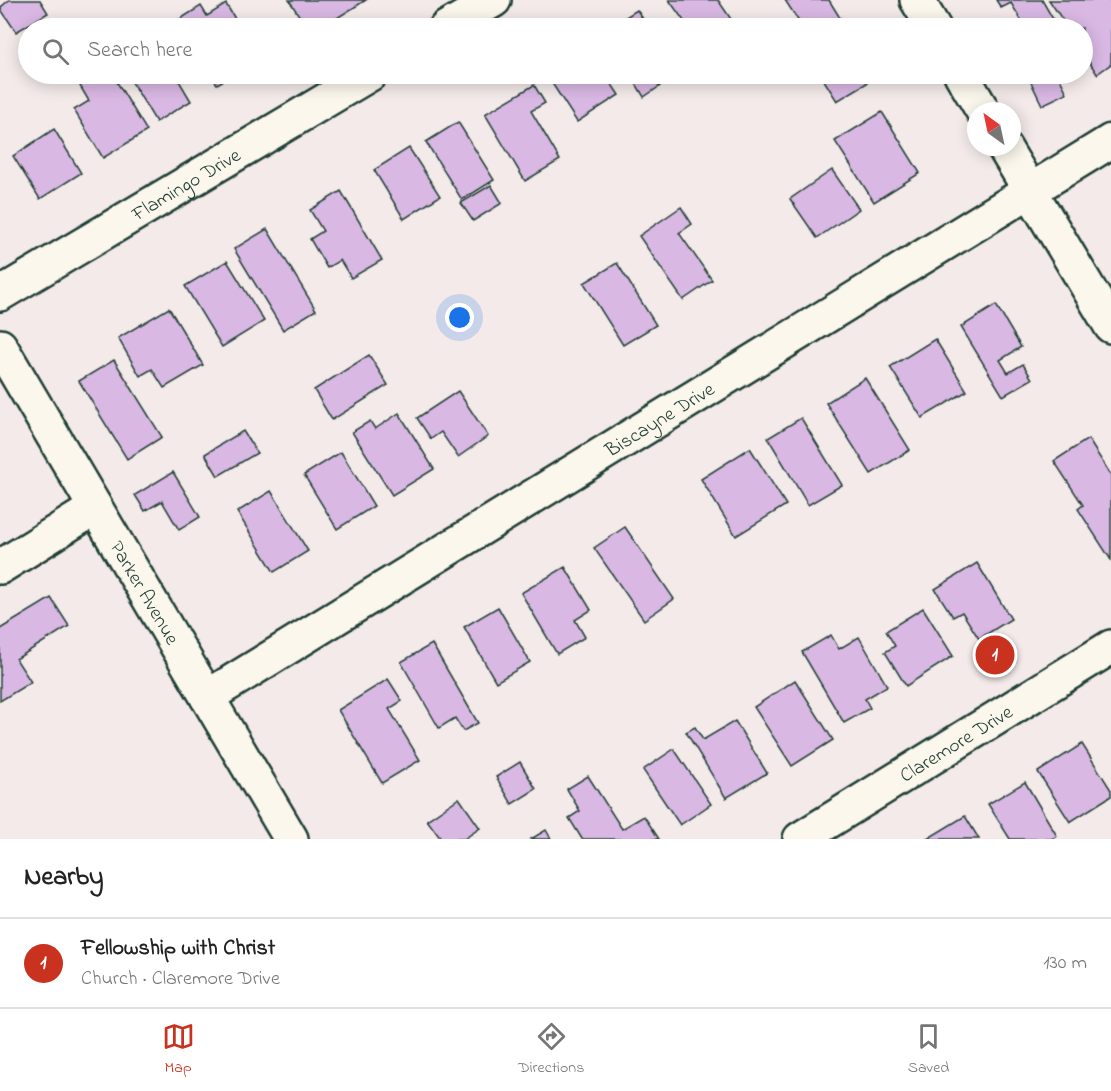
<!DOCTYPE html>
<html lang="en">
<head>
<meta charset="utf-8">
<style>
	:root { --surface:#fff; --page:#f2f2f2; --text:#222; --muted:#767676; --line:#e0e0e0; --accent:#c8321e }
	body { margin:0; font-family:"Indie Flower",sans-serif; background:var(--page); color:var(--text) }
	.compass { position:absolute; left:967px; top:102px; width:54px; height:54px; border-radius:50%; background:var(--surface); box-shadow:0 3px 15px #0003; rotate:327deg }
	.you { position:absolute; left:460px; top:318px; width:21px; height:21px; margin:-15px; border:4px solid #fff; border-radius:50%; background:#1a73e8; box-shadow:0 0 0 9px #1a73e833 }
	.badge { display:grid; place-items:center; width:39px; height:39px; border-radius:50%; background:var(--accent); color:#fff; font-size:20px; font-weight:700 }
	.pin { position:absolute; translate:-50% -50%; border:3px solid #fff; box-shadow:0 2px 6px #0006 }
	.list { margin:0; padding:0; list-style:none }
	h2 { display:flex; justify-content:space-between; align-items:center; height:78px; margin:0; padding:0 24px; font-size:26px }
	h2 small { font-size:20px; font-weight:400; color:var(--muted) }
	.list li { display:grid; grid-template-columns:39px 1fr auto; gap:18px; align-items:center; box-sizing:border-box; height:90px; padding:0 24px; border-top:2px solid var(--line) }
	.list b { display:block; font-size:22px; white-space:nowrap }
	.list p { margin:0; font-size:20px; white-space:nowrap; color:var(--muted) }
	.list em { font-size:20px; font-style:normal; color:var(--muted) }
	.icon { flex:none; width:33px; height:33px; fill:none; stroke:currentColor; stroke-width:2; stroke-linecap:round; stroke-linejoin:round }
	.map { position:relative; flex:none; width:1111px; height:839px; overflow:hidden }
	.search { position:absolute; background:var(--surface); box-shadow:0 3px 15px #0003; left:18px; right:18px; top:18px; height:66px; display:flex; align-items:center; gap:15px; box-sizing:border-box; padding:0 21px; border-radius:33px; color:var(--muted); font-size:22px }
	.sheet { height:168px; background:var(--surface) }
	nav { display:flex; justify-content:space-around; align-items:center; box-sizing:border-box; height:84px; border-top:2px solid var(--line); background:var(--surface); font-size:16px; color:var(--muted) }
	nav a { display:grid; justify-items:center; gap:3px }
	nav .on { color:var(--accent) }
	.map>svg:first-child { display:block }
	.building { fill:#d9b8e4; stroke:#1f3d34; stroke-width:1.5 }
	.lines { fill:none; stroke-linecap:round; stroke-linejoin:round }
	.minor-casing { stroke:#1f3d34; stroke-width:38 }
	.minor { stroke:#fbf7ec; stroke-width:33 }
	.labels { text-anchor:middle; stroke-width:4.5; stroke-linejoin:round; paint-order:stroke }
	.street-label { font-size:20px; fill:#1f3d34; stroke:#fbf7ec }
</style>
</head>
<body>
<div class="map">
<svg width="1111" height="839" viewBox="0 0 1111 839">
	<rect width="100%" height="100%" fill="#f4eaea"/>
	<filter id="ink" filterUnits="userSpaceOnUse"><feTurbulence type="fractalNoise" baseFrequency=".0167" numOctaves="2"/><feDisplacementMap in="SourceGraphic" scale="12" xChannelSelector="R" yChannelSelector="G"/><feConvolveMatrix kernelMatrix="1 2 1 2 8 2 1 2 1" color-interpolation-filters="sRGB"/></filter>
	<g filter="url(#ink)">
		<!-- building -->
		<g class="building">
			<polygon points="9,0 40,0 48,13 16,32 0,8"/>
			<polygon points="289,0 366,0 321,28 307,28"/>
			<polygon points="669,0 718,0 737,28 689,28"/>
			<polygon points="785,0 829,0 845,26 841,28 810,28 806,22 801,25"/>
			<polygon points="996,0 1042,0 1053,19 1038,28 1026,28 1011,3 1001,8"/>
			<polygon points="1049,0 1111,0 1111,64 1097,74 1082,51 1082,28 1068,28"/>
			<polygon points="226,4 240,27 238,28 182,28 177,21 201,6 207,16"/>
			<polygon points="637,10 649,28 608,28"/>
			<polygon points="73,74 112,74 147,131 103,158 74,110 89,101"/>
			<polygon points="127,74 175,74 191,101 156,122"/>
			<polygon points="210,74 235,74 217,84"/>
			<polygon points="546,74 605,74 619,95 577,122"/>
			<polygon points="630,74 652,74 660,86 644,97"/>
			<polygon points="820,74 861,74 867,83 837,101"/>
			<polygon points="1027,74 1066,74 1059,77 1067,93 1042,105"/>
			<polygon points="534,85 545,103 531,111 560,160 525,181 485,114"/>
			<polygon points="882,112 920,173 874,202 835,141"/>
			<polygon points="458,122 494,180 462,200 426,142"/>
			<polygon points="54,129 81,173 40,199 13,156"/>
			<polygon points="409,148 440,196 404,219 374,170"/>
			<polygon points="832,170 859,209 817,238 790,199"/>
			<polygon points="491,185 502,203 473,221 461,203"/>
			<polygon points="341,191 382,260 351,278 340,260 327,268 310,239 323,231 310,210"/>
			<polygon points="681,207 692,224 679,233 712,280 683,300 639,236"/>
			<polygon points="267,229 316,310 283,330 234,249"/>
			<polygon points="227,261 264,321 222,347 185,286"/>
			<polygon points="617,263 656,325 623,345 584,283"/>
			<polygon points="996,305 1021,347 1000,360 1008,373 1023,364 1032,379 1003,396 961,327"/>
			<polygon points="169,308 203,365 164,388 152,369 140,376 118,338"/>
			<polygon points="935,339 967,391 922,418 890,367"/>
			<polygon points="369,355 388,385 332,420 314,390"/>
			<polygon points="114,360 162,437 127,459 79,381"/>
			<polygon points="865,378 910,450 871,474 826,403"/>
			<polygon points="458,391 488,436 458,457 441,432 431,439 417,418"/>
			<polygon points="399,413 434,469 392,495 352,432 370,421 375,429"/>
			<polygon points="801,418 842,485 808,505 768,438"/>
			<polygon points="243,431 257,453 218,476 205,454"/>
			<polygon points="1088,439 1111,475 1111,560 1078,509 1083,505 1054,461"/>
			<polygon points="750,448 786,505 736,536 701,479"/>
			<polygon points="341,452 374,506 337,529 304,475"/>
			<polygon points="173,472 200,517 179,530 162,501 145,511 135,495"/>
			<polygon points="271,491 308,551 274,572 237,512"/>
			<polygon points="625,527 674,599 644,620 594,548"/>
			<polygon points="977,563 1011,619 979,639 962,612 953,617 935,589"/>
			<polygon points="565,567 591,610 575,620 585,637 557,654 521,593"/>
			<polygon points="51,598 69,626 16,659 31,682 0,701 0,629"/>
			<polygon points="498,607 530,662 496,682 464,627"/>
			<polygon points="923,608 953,656 906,686 885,652 895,646 886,631"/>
			<polygon points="831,635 839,649 859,637 887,686 865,699 870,708 844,723 802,652"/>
			<polygon points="432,644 478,723 463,731 455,718 439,728 401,662"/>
			<polygon points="388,679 402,701 389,709 420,760 382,783 338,710"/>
			<polygon points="795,680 833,740 792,766 754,707"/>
			<polygon points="735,721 767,773 726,798 686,732 695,727 703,740"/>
			<polygon points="1082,744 1111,790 1111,796 1070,822 1038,772"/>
			<polygon points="674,749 711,804 680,825 643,770"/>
			<polygon points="520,762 536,789 512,804 496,777"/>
			<polygon points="588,776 622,829 644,816 659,839 582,839 569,818 580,811 567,789"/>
			<polygon points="1025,782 1057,836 1052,839 1010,839 988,804"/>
			<polygon points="459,798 480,828 464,839 441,839 427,820"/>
			<polygon points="965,816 979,839 927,839"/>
			<polygon points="546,830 551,839 531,839"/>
		</g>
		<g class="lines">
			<defs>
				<g id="minor">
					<polyline points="917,0 934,28"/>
					<polyline points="446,28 494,0"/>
					<polyline points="961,74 983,111"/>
					<polyline points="1004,147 1111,326"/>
					<path id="s1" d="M0 294 370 74"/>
					<path id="s2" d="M0 346 291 839"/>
					<polyline points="0,567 95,508"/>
					<path id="s3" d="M207 697 1111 141"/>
					<path id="s4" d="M800 839 1111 647"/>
				</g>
			</defs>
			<!-- minor casing -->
			<use href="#minor" class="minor-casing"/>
			<!-- minor -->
			<use href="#minor" class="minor"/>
		</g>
	</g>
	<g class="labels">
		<!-- street labels -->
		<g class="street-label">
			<text dy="7" stroke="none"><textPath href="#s1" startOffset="216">Flamingo Drive</textPath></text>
			<text dy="7" stroke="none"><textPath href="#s3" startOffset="531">Biscayne Drive</textPath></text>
			<text dy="7" stroke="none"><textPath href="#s2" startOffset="286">Parker Avenue</textPath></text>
			<text dy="7" stroke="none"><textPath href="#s4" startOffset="183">Claremore Drive</textPath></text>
		</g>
	</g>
</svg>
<svg class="compass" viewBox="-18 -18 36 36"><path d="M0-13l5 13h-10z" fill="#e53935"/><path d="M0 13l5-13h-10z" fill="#767676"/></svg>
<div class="you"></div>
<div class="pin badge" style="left:995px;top:655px">1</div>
<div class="search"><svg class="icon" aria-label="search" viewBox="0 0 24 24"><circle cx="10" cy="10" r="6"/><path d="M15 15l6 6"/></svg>Search here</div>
</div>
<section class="sheet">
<h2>Nearby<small></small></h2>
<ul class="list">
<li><span class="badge">1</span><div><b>Fellowship with Christ</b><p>Church · Claremore Drive</p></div><em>130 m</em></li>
</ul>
</section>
<nav>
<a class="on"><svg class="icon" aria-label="map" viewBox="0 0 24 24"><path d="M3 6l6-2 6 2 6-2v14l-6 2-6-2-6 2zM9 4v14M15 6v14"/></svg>Map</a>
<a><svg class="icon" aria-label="directions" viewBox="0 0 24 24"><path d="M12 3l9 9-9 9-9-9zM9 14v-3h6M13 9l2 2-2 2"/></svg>Directions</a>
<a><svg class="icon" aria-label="saved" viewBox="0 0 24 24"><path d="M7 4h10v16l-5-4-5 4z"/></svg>Saved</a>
</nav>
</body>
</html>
